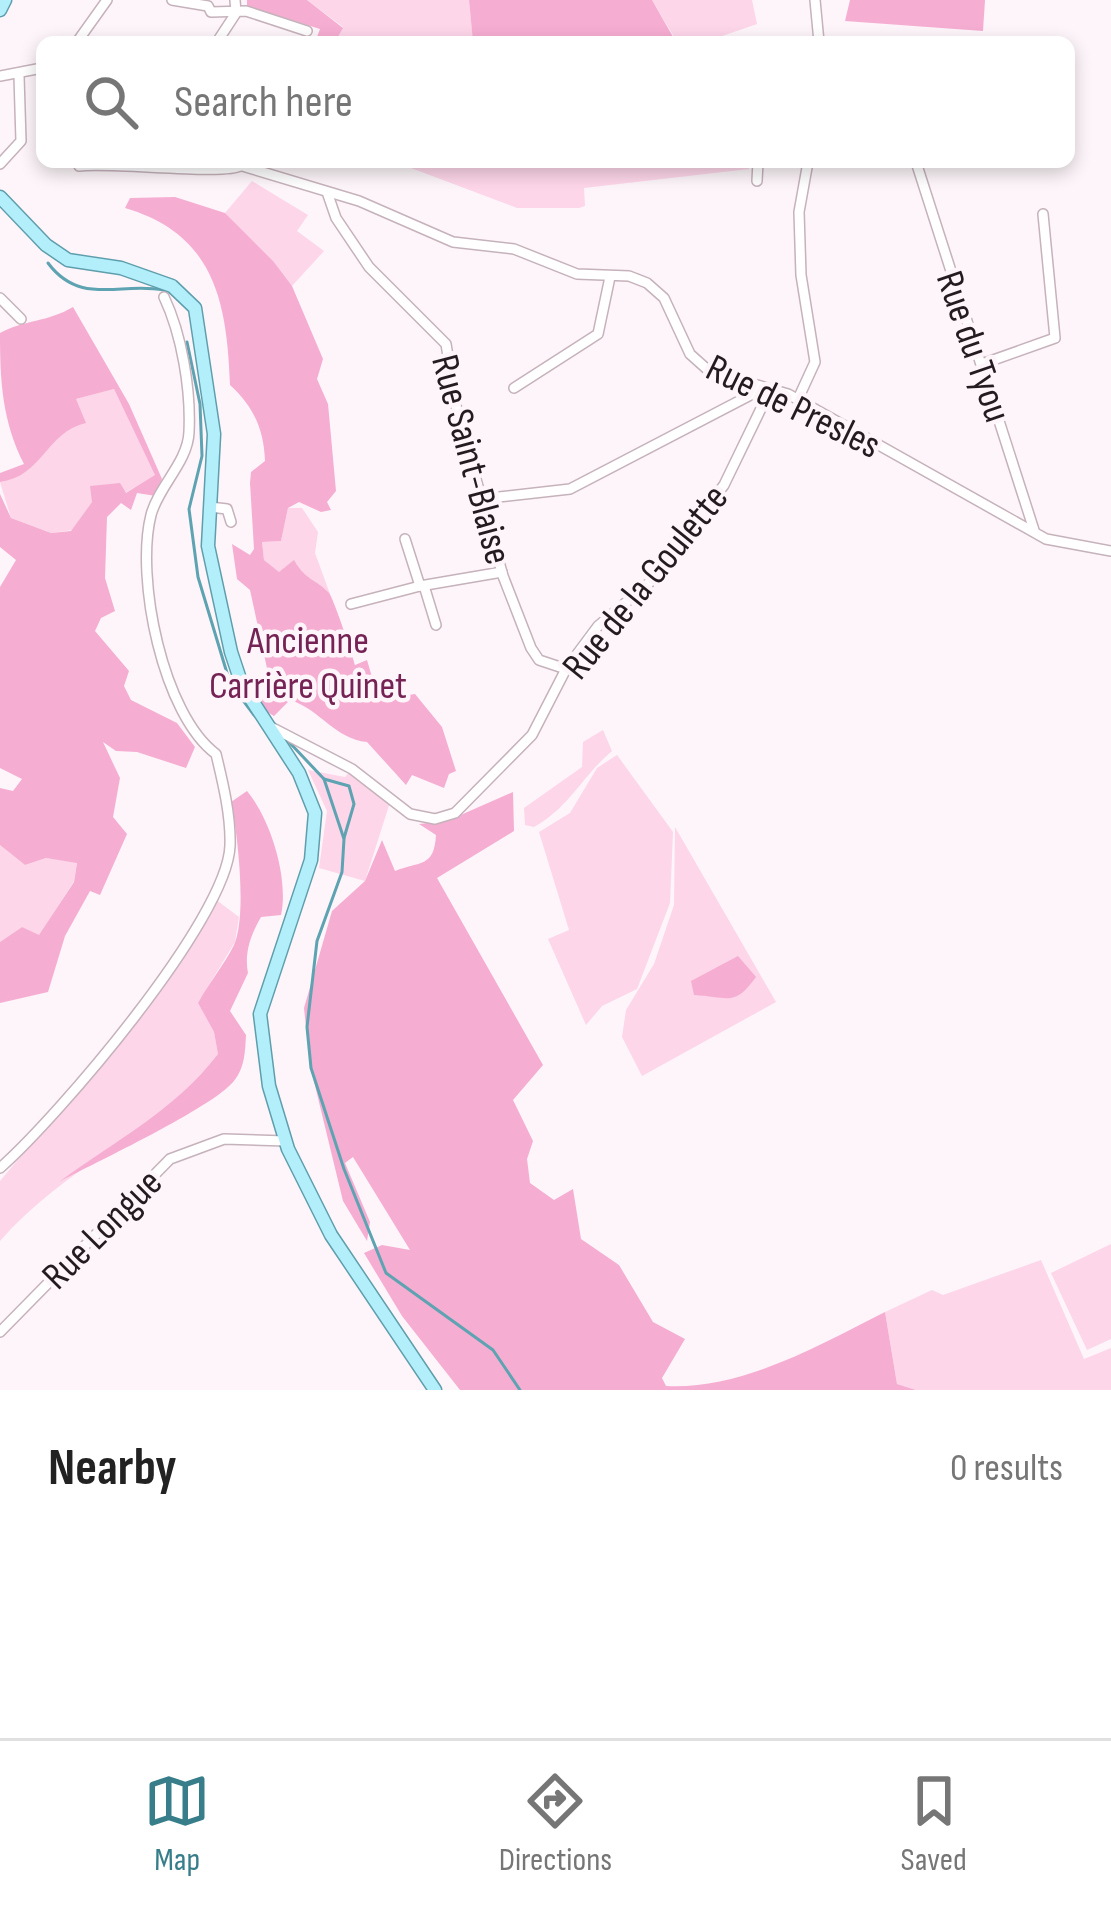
<!DOCTYPE html>
<html lang="en">
<head>
<meta charset="utf-8">
<style>
	:root { --surface:#fff; --page:#f2f2f2; --text:#222; --muted:#767676; --line:#e0e0e0; --accent:#387e8a }
	body { margin:0; font-family:"Sofia Sans Condensed",sans-serif; background:var(--page); color:var(--text) }
	.list { margin:0; padding:0; list-style:none }
	h2 { display:flex; justify-content:space-between; align-items:center; height:156px; margin:0; padding:0 48px; font-size:51px }
	h2 small { font-size:39px; font-weight:400; color:var(--muted) }
	.icon { flex:none; width:66px; height:66px; fill:none; stroke:currentColor; stroke-width:2; stroke-linecap:round; stroke-linejoin:round }
	.map { position:relative; flex:none; width:1111px; height:1390px; overflow:hidden }
	.search { position:absolute; background:var(--surface); box-shadow:0 6px 18px #0003; left:36px; right:36px; top:36px; height:132px; display:flex; align-items:center; gap:30px; box-sizing:border-box; padding:0 42px; border-radius:18px; color:var(--muted); font-size:45px }
	.sheet { height:348px; background:var(--surface) }
	nav { display:flex; justify-content:space-around; align-items:center; box-sizing:border-box; height:168px; border-top:3px solid var(--line); background:var(--surface); font-size:33px; color:var(--muted) }
	nav a { display:grid; justify-items:center; gap:6px }
	nav .on { color:var(--accent) }
	.map>svg:first-child { display:block }
	.green { fill:#fdd6e9 }
	.forest { fill:#f6add2 }
	.lines { fill:none; stroke-linecap:round; stroke-linejoin:round }
	.stream { stroke:#5ea3b1; stroke-width:3 }
	.minor-casing { stroke:#c6b2bb; stroke-width:12 }
	.major-casing { stroke:#5f9eac; stroke-width:15 }
	.minor { stroke:#fff; stroke-width:9 }
	.major { stroke:#b3effb; stroke-width:12 }
	.labels { text-anchor:middle; stroke-width:9; stroke-linejoin:round; paint-order:stroke }
	.street-label { font-size:39px; fill:#231b1f; stroke:#fdf5f9 }
	.park-label { font-size:39px; fill:#752254; stroke:#fdf5f9 }
</style>
</head>
<body>
<div class="map">
<svg width="1111" height="1390" viewBox="0 0 1111 1390">
	<rect width="100%" height="100%" fill="#fdf5f9"/>
	<!-- green -->
	<g class="green">
		<polygon points="307,0 469,0 473,42 335,42 343,27"/>
		<polygon points="652,0 752,0 757,24 705,42 677,42"/>
		<polygon points="395,162 749,162 749,169 584,188 585,206 579,208 517,208"/>
		<polygon points="252,181 308,215 297,231 324,251 292,286 225,213"/>
		<path d="M114 389 156 476 125 493 92 502 72 530 51 533 11 518 0 482C37 477 42 443 69 426L76 399Z"/>
		<polygon points="288,508 302,508 318,532 315,553 330,594 306,582 294,561 279,573 264,560 262,542 281,541"/>
		<path d="M603 730 612 751C582 776 570 807 534 827L525 825 524 808 582 767 583 742Z"/>
		<polygon points="617,755 673,832 670,903 637,989 602,1006 586,1025 548,939 569,930 539,832 570,813 597,768"/>
		<polygon points="352,769 391,799 365,881 319,868 327,811 308,770 345,777"/>
		<polygon points="675,827 776,1002 642,1076 622,1037 626,1010 654,964 674,905"/>
		<polygon points="0,845 25,865 46,858 77,862 74,881 39,936 22,927 0,942"/>
		<path d="M215 899 239 917 235 942 198 1003 214 1032 218 1054C158 1132 64 1167 0 1241V1181L171 977Z"/>
		<polygon points="1111,1244 1111,1339 1087,1350 1051,1273"/>
		<polygon points="1041,1260 1084,1359 1111,1348 1111,1390 916,1390 897,1384 885,1312 932,1290 943,1295"/>
	</g>
	<!-- forest -->
	<g class="forest">
		<polygon points="247,0 307,0 343,28 335,42 315,42 320,29 247,6"/>
		<polygon points="469,0 652,0 676,42 473,42"/>
		<polygon points="850,0 985,0 983,31 845,21"/>
		<path d="M175 197 225 213 273 261 292 286 323 359 317 379 328 404 336 491 327 502 331 510 321 512 299 502 288 508 281 541 262 542 264 560 279 572 294 560C306 581 316 579 329 593 333 597 353 656 355 665L367 660 374 684 396 697 415 694 442 727 456 771 449 774 444 788 412 775 406 785 367 742C335 739 321 710 290 700L274 716 262 709 252 689 270 682 250 590 237 579 232 544 250 555 254 549 250 483 251 472 265 461C264 429 253 406 230 385 227 301 214 234 125 208L130 198Z"/>
		<path d="M73 307 129 404 162 479 156 496 137 493 131 510 121 503 107 517 105 578 115 611 101 618 95 631 129 671 124 686 131 700 177 723 195 747 186 768 137 752 116 751 103 742 120 778 113 817 127 834 100 895 90 891 65 936 48 992 0 1003V942L22 927 39 935 74 882 77 863 46 858 25 865 0 845V788L13 791 22 779 0 768V587L16 560 0 547V494L11 518 51 533 71 531 92 502 90 486 120 483 126 493 155 475 114 389 76 399 86 423C47 431 42 477 0 482V473L24 464C2 421 0 380 0 333 24 320 48 322 73 307Z"/>
		<path d="M247 791C271 820 289 879 281 915L261 917C251 934 244 953 248 973L230 1011 246 1035C245 1052 245 1067 234 1081 212 1108 96 1162 59 1182 116 1140 174 1111 218 1054L214 1032 198 1003C209 983 224 965 234 945 247 916 238 835 231 802Z"/>
		<path d="M513 792 514 831 437 878 543 1065 513 1100 533 1141 527 1159 530 1183 554 1200 573 1189 581 1239 619 1265 653 1322 685 1339 662 1378 666 1386C741 1390 820 1345 885 1312L897 1384 916 1390H460L402 1316 364 1253 382 1245 410 1250 353 1157 345 1163 370 1222 367 1241 343 1201 310 1065 304 1008 332 911 365 881 382 840 395 871C420 861 434 868 436 835L419 824 447 821Z"/>
		<path d="M738 956 756 977C734 1007 730 997 694 995L691 981Z"/>
	</g>
	<g class="lines">
		<!-- stream -->
		<g class="stream">
			<path d="M48 263C80 306 119 282 164 290"/>
			<polyline points="187,342 200,404 202,456 189,509 198,577 230,683 254,715"/>
			<polyline points="289,742 324,779 344,839 342,872 317,941 307,1027 311,1068 344,1169 386,1273 493,1350 520,1390"/>
			<polyline points="324,779 349,786 354,804 344,838"/>
		</g>
		<defs>
			<g id="minor">
				<polyline points="172,0 208,6 211,12 246,11 307,31"/>
				<polyline points="815,0 819,42"/>
				<polyline points="77,42 107,0"/>
				<polyline points="217,42 236,13 235,0"/>
				<polyline points="0,76 42,68"/>
				<polyline points="229,162 359,201 453,242 514,249 577,274 629,276 647,283 664,298 690,354 709,371 788,394 1046,539 1111,551"/>
				<polyline points="916,162 1034,530"/>
				<polyline points="0,164 21,141 19,76"/>
				<path d="M79 166C110 162 226 175 240 166"/>
				<polyline points="757,181 758,162"/>
				<polyline points="327,192 336,218 369,267 446,344 457,411 503,576 531,648 539,660 566,669"/>
				<polyline points="0,298 21,319"/>
				<polyline points="982,364 1055,338 1043,214"/>
				<polyline points="514,388 598,334 610,277"/>
				<polyline points="798,399 815,362 801,275 799,212 808,162"/>
				<polyline points="481,499 570,489 764,388"/>
				<polyline points="210,507 227,509 231,522"/>
				<polyline points="405,539 420,586"/>
				<polyline points="420,586 502,572"/>
				<polyline points="425,589 436,625"/>
				<polyline points="351,604 420,586"/>
				<polyline points="271,727 352,769 410,814 435,819 455,813 532,735 566,669 598,626 649,583 724,485 770,390"/>
				<path d="M0 1168C57 1118 227 920 230 846 231 816 223 783 216 754 163 715 135 578 151 515 158 487 188 462 189 432 191 390 182 335 164 297"/>
				<polyline points="0,1332 170,1159 224,1139 286,1141"/>
			</g>
			<g id="major">
				<polyline points="0,10 5,0"/>
				<polyline points="0,197 46,245 68,260 121,268 172,286 195,308 214,434 208,546 231,652 242,685 299,773 315,813 311,860 260,1014 269,1086 288,1149 331,1235 435,1390"/>
			</g>
		</defs>
		<!-- minor casing -->
		<use href="#minor" class="minor-casing"/>
		<!-- major casing -->
		<use href="#major" class="major-casing"/>
		<!-- minor -->
		<use href="#minor" class="minor"/>
		<!-- major -->
		<use href="#major" class="major"/>
	</g>
	<g class="labels">
		<!-- street labels -->
		<g class="street-label">
			<text transform="translate(975 346) rotate(71)" y="14">Rue du Tyou</text>
			<text transform="translate(794 405) rotate(26)" y="14">Rue de Presles</text>
			<text transform="translate(473 459) rotate(75)" y="14">Rue Saint-Blaise</text>
			<text transform="translate(644 581) rotate(-51)" y="14">Rue de la Goulette</text>
			<text transform="translate(101 1228) rotate(-45)" y="14">Rue Longue</text>
		</g>
		<!-- park labels -->
		<g class="park-label">
			<text x="308" y="653">Ancienne<tspan x="308" dy="45">Carrière Quinet</tspan></text>
		</g>
	</g>
</svg>
<div class="search"><svg class="icon" aria-label="search" viewBox="0 0 24 24"><circle cx="10" cy="10" r="6"/><path d="M15 15l6 6"/></svg>Search here</div>
</div>
<section class="sheet">
<h2>Nearby<small>0 results</small></h2>
<ul class="list">
</ul>
</section>
<nav>
<a class="on"><svg class="icon" aria-label="map" viewBox="0 0 24 24"><path d="M3 6l6-2 6 2 6-2v14l-6 2-6-2-6 2zM9 4v14M15 6v14"/></svg>Map</a>
<a><svg class="icon" aria-label="directions" viewBox="0 0 24 24"><path d="M12 3l9 9-9 9-9-9zM9 14v-3h6M13 9l2 2-2 2"/></svg>Directions</a>
<a><svg class="icon" aria-label="saved" viewBox="0 0 24 24"><path d="M7 4h10v16l-5-4-5 4z"/></svg>Saved</a>
</nav>
</body>
</html>
